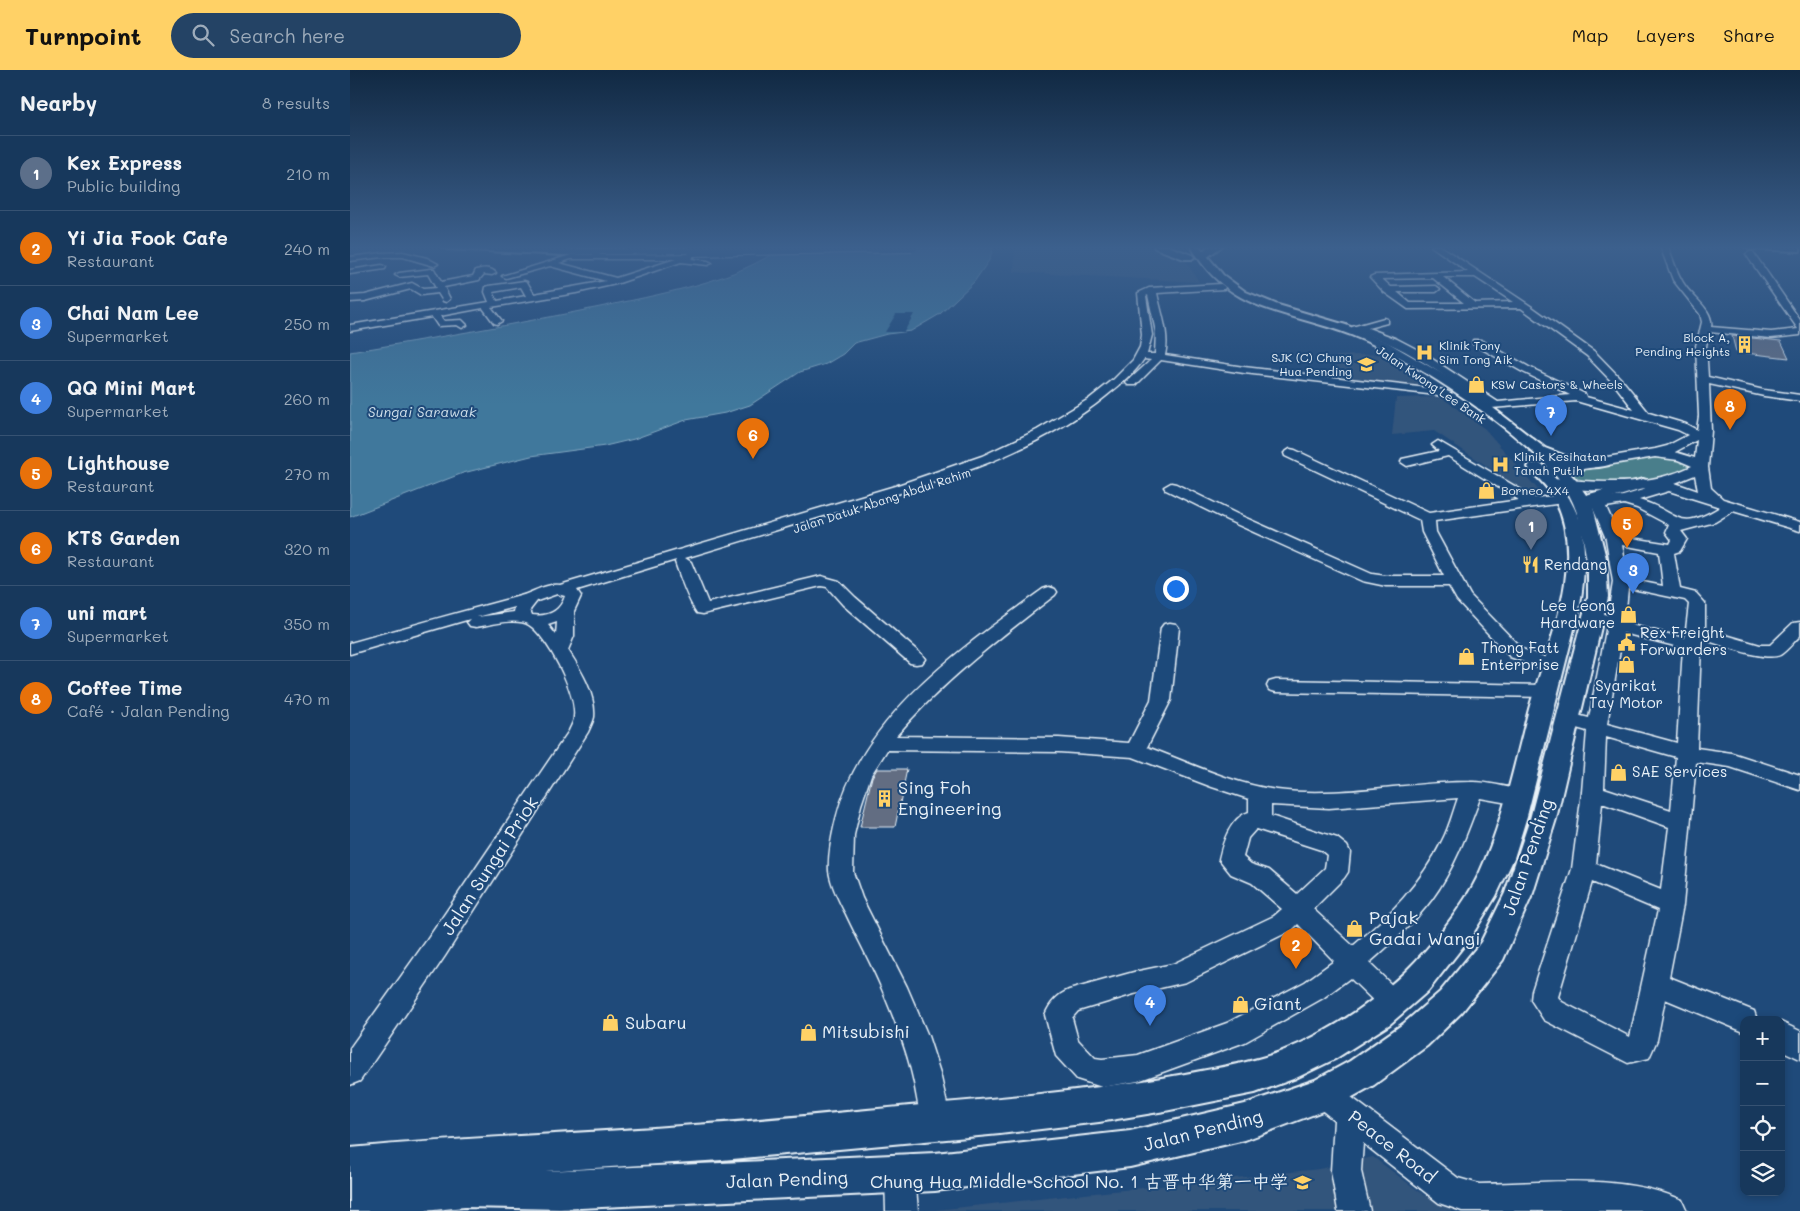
<!DOCTYPE html>
<html lang="en">
<head>
<meta charset="utf-8">
<style>
	:root { --surface:#17385c; --page:#244365; --text:#f1f3f6; --muted:#9eacbb; --line:#365272; --accent:#ffd166 }
	body { margin:0; font-family:Mali,"LXGW WenKai TC",sans-serif; background:var(--page); color:var(--text) }
	.controls { position:absolute; right:15px; bottom:15px; display:grid; overflow:hidden; border-radius:10px; box-shadow:0 2px 8px #0003 }
	.controls button { width:45px; height:45px; display:grid; place-items:center; padding:0; border:0; border-bottom:1px solid var(--line); background:var(--surface); color:var(--text); font:25px sans-serif }
	.you { position:absolute; left:825px; top:518px; width:18px; height:18px; margin:-12px; border:4px solid #fff; border-radius:50%; background:#1a73e8; box-shadow:0 0 0 8px #1a73e833 }
	.badge { display:grid; place-items:center; width:32px; height:32px; border-radius:50%; background:var(--accent); color:#fff; font-size:16px; font-weight:700 }
	.pin { position:absolute; translate:-50% -41px; filter:drop-shadow(0 1px 2px #0008) }
	.pin::after { content:''; position:absolute; top:26px; width:18px; height:15px; background:inherit; clip-path:polygon(0 0,100% 0,50% 100%) }
	.list { margin:0; padding:0; list-style:none }
	h2 { display:flex; justify-content:space-between; align-items:center; height:65px; margin:0; padding:0 20px; font-size:21px }
	h2 small { font-size:16px; font-weight:400; color:var(--muted) }
	.list li { display:grid; grid-template-columns:32px 1fr auto; gap:15px; align-items:center; box-sizing:border-box; height:75px; padding:0 20px; border-top:1px solid var(--line) }
	.list b { display:block; font-size:19px; white-space:nowrap }
	.list p { margin:0; font-size:16px; white-space:nowrap; color:var(--muted) }
	.list em { font-size:16px; font-style:normal; color:var(--muted) }
	.icon { flex:none; width:28px; height:28px; fill:none; stroke:currentColor; stroke-width:2; stroke-linecap:round; stroke-linejoin:round }
	.map { position:relative; flex:none; width:1450px; height:1141px; overflow:hidden }
	header { display:flex; align-items:center; gap:30px; box-sizing:border-box; height:70px; padding:0 25px; background:var(--accent); color:#111 }
	header strong { font-size:24px }
	nav { display:flex; gap:28px; margin-inline-start:auto; font-size:18px }
	.search { width:350px; height:45px; background:var(--page); display:flex; align-items:center; gap:12px; box-sizing:border-box; padding:0 18px; border-radius:28px; color:var(--muted); font-size:19px }
	main { display:flex }
	aside { flex:1; background:var(--surface) }
	.map>svg:first-child { display:block }
	.built { fill:#33547c }
	.green { fill:#4a7e8b; stroke:#99b8c2 }
	.water { fill:#40789c; stroke:#83a8c1 }
	.pier { fill:#1f4a7a }
	.building { fill:#626d82; stroke:#e8f1f8 }
	.lines { fill:none; stroke-linecap:round; stroke-linejoin:round }
	.minor-casing { stroke:#e8f1f8; stroke-width:3 }
	.major-casing { stroke:#e8f1f8; stroke-width:4 }
	.highway-casing { stroke:#e8f1f8; stroke-width:4 }
	.minor { fill:#1f4a7a; fill-rule:evenodd }
	.major { fill:#1f4a7a; fill-rule:evenodd }
	.highway { fill:#1f4a7a; fill-rule:evenodd }
	.highway-bridge-casing { stroke:#e8f1f8; stroke-width:14; stroke-linecap:butt }
	.highway-bridge { stroke:#1f4a7a; stroke-width:12 }
	.labels { text-anchor:middle; stroke-width:4; stroke-linejoin:round; paint-order:stroke }
	.far-poi-label { font-size:12px; fill:#e8f1f8; stroke:#1f4a7a; text-anchor:start }
	.far-street-label { font-size:12px; fill:#e8f1f8; stroke:#1f4a7a }
	.far-water-label { font-size:14px; font-style:italic; fill:#cfdfea; stroke:#1f4a7a }
	.poi-label { font-size:15px; fill:#e8f1f8; stroke:#1f4a7a; text-anchor:start }
	.near-poi-label { font-size:18px; fill:#e8f1f8; stroke:#1f4a7a; text-anchor:start }
	.near-street-label { font-size:18px; fill:#e8f1f8; stroke:#1f4a7a }
</style>
</head>
<body>
<header>
<strong>Turnpoint</strong>
<div class="search"><svg class="icon" aria-label="search" viewBox="0 0 24 24"><circle cx="10" cy="10" r="6"/><path d="M15 15l6 6"/></svg>Search here</div>
<nav><a>Map</a><a>Layers</a><a>Share</a></nav>
</header>
<main>
<aside>
<h2>Nearby<small>8 results</small></h2>
<ul class="list">
<li><span class="badge" style="background:#5c6f8a">1</span><div><b>Kex Express</b><p>Public building</p></div><em>210 m</em></li>
<li><span class="badge" style="background:#e8710a">2</span><div><b>Yi Jia Fook Cafe</b><p>Restaurant</p></div><em>240 m</em></li>
<li><span class="badge" style="background:#3f7fe0">3</span><div><b>Chai Nam Lee</b><p>Supermarket</p></div><em>250 m</em></li>
<li><span class="badge" style="background:#3f7fe0">4</span><div><b>QQ Mini Mart</b><p>Supermarket</p></div><em>260 m</em></li>
<li><span class="badge" style="background:#e8710a">5</span><div><b>Lighthouse</b><p>Restaurant</p></div><em>270 m</em></li>
<li><span class="badge" style="background:#e8710a">6</span><div><b>KTS Garden</b><p>Restaurant</p></div><em>320 m</em></li>
<li><span class="badge" style="background:#3f7fe0">7</span><div><b>uni mart</b><p>Supermarket</p></div><em>350 m</em></li>
<li><span class="badge" style="background:#e8710a">8</span><div><b>Coffee Time</b><p>Café · Jalan Pending</p></div><em>470 m</em></li>
</ul>
</aside>
<div class="map">
<svg width="1450" height="1141" viewBox="0 0 1450 1141">
	<rect width="100%" height="100%" fill="#1f4a7a"/>
	<filter id="ink" filterUnits="userSpaceOnUse"><feTurbulence type="fractalNoise" baseFrequency=".02" numOctaves="2"/><feDisplacementMap in="SourceGraphic" scale="10" xChannelSelector="R" yChannelSelector="G"/><feConvolveMatrix kernelMatrix="1 2 1 2 8 2 1 2 1" color-interpolation-filters="sRGB"/></filter>
	<g filter="url(#ink)">
		<!-- built -->
		<g class="built">
			<polygon points="665,176 827,176 849,212 664,202"/>
			<polygon points="1030,284 1082,320 999,311 988,303 986,286"/>
			<polygon points="1091,327 1135,359 1191,423 1179,424 1084,361 1042,365 1046,328"/>
			<polygon points="1023,1087 1074,1125 1109,1141 576,1141 969,1099"/>
		</g>
		<!-- green -->
		<path class="green" d="M1304 387H1325L1342 394 1340 399C1315 408 1245 422 1224 406L1225 402Z"/>
		<!-- water -->
		<path class="water" d="M432 176H643L640 189 624 212 590 244 561 261 537 264 504 273 493 284 476 294 450 302 400 335 375 343 336 350 284 369 255 376 181 386 113 403 0 447V282C84 268 167 254 250 237 301 226 394 210 432 176Z"/>
		<!-- pier -->
		<polygon class="pier" points="546,244 564,244 554,262 535,262"/>
		<!-- building -->
		<g class="building">
			<polygon points="1382,266 1431,271 1439,288 1386,282"/>
			<polygon points="527,699 557,699 545,757 510,757 522,707"/>
		</g>
		<g class="lines">
			<defs>
				<g id="minor">
					<path d="M1081 176H1090L1182 237 1245 282 1273 311 1299 343 1336 354 1347 360 1349 346 1346 276 1352 252 1350 244 1323 210 1310 176H1318C1323 189 1327 205 1336 217 1344 228 1364 241 1361 257L1421 262 1448 259 1402 193 1396 184 1400 182H1403L1450 250V265L1421 268 1359 262 1356 276 1358 307 1414 320 1450 325V331L1414 326 1359 314 1361 361 1358 397 1361 418 1373 429 1450 452V461L1383 441 1365 452 1331 461 1337 469 1330 481 1324 483 1330 519 1346 523 1355 533V559L1410 575H1420L1443 553 1450 552V566C1444 571 1437 581 1430 585 1415 592 1369 574 1352 569L1351 575 1347 678 1382 683 1450 705V720L1380 697 1346 692 1333 835 1319 907 1404 941 1407 950H1394V962L1315 929 1307 970 1299 988 1278 993 1194 950 1181 930 1182 921 1222 799 1232 722 1237 661 1212 654 1209 649 1212 644 1219 643 1239 648 1257 555 1238 550 1236 546 1238 542 1244 541 1258 545 1263 512 1256 469 1242 436 1248 429 1273 426 1296 419C1280 420 1203 423 1195 413L1202 409C1249 412 1298 418 1342 396L1328 390 1305 387 1191 406 1184 402 1191 398 1305 379 1317 376 1338 365 1328 360 1226 331 1129 339 1127 337 1129 335 1134 333C1093 306 1051 271 1002 261V257L1034 248 1037 249V253L1018 258 1047 269 1070 281 1148 332 1220 325 1171 301 1123 274V270H1131L1179 297 1235 324 1236 327 1284 340 1265 315 1237 286 1171 238 1058 239 1034 222 1020 207 1024 205 1118 202ZM1093 207H1125L1163 232 1125 233ZM1083 208 1114 233H1060L1047 222H1086L1090 219 1086 216 1041 217 1032 209ZM1347 370 1345 388 1325 382ZM1345 405 1348 421 1325 413ZM1319 421 1370 437C1326 464 1329 441 1289 430ZM1274 434 1287 438 1319 455 1316 462 1322 470 1320 474 1269 466 1256 437ZM1272 475 1309 482 1313 516 1278 509ZM1278 518 1335 530 1339 534 1335 568 1285 556 1275 550ZM1273 563 1333 578 1327 673 1257 654ZM1256 667 1326 687 1321 740 1254 718ZM1252 733 1319 757 1311 820 1246 794ZM1242 812 1308 840 1280 967 1212 932 1208 927Z"/>
					<path d="M243 180H249L250 185 341 184 345 186 341 189 358 191 362 193 358 195 331 192 266 214 226 223 141 237 152 251 147 254 144 253 133 238 90 246 94 251 112 250 117 255 112 258 107 255 88 256 82 247 0 261V255L139 232 135 222 136 217 139 216 174 211 177 212 184 224 256 211 200 196 156 208 152 206 221 185H243ZM221 189H326L266 208 209 193ZM171 217 176 226 147 231 143 222Z"/>
					<polygon points="53,182 77,188 88,194 84,196 53,187 32,187 0,191 0,187 32,183"/>
					<polygon points="32,195 36,197 35,199 0,204 0,200"/>
					<path d="M81 199H84L91 212 123 206 126 200C133 198 141 197 146 203L142 205 134 204 129 210 94 217 100 229 96 232 93 231 88 223 71 225 61 219 15 231 0 232V226L15 225 62 213 73 219 86 218 78 204 49 207 45 205 49 203Z"/>
					<path d="M871 214 875 217 874 219 807 223C811 243 820 265 815 285L894 297 1095 320 1101 323 1095 326 894 303 811 290 786 315H778L776 313 778 311 801 290 794 289C784 304 770 315 756 326 680 388 580 414 487 442 436 457 385 473 335 488L341 492 358 533 471 506 489 511 505 527 572 585 575 589 572 593 566 594 560 593 493 535 477 517 471 516 353 544 347 543C337 528 331 509 325 492L326 490 227 520 231 526 224 541V566L218 580C230 599 246 624 244 647 243 652 240 657 238 662L95 886 10 1011 0 1015V978L77 870 219 661C221 656 224 652 224 647 227 624 198 567 179 555 166 547 141 555 126 557L120 556 117 552 120 549 0 584V573C57 557 113 541 170 526 183 523 195 513 210 515L545 416 632 386 687 360 739 329 763 310 783 290 790 277 792 265 788 223 799 218ZM798 225 806 262 805 284H797L802 265 796 226ZM207 524 215 526C210 542 197 547 182 545L180 540 187 531ZM165 537 164 542 127 547 131 546ZM207 552 206 565 198 555Z"/>
					<polygon points="1088,371 1185,428 1213,425 1220,429 1213,433 1085,451 1086,462 1120,525 1172,579 1209,592 1212,596 1209,600 1203,602 1197,600 1160,587 1107,530 1099,516 1036,516 1012,511 877,450 816,420 814,417 821,413 826,414 887,444 1022,504 1036,506 1094,506 1072,462 1070,450 935,386 934,383 940,379 945,380 1079,443 1169,430 1098,386 1057,396 1051,392 1052,389 1089,381 1082,375"/>
					<path d="M699 517 705 519 707 522 705 525C648 569 592 612 546 666L709 668 779 673 801 630 811 558 814 554 820 553 826 554 829 558 821 630 797 677C838 692 882 714 927 720 991 728 1056 712 1120 712 1136 711 1153 717 1169 719L1177 722 1180 727 1177 732 1169 735 1130 728C1117 763 1104 799 1082 829 1064 853 1042 873 1019 893L1051 924 1055 932 1051 940 1042 944 1033 940 1000 908 973 928 895 972 788 1011 752 1017 727 1009 706 986 695 945C700 933 707 925 719 920L784 902 823 894 924 846 932 839 902 813 881 804 869 789C873 772 880 748 899 742V729L862 717 783 687 709 682 537 680 521 705 511 735 504 765 503 802 512 828 557 917 578 966 590 1003 601 1052 596 1062 586 1067 576 1062C568 1044 567 1023 562 1004 556 978 546 953 536 929 525 900 509 872 496 844 489 831 481 815 479 801 478 785 482 765 486 749 511 646 612 578 693 519ZM1108 728C1103 742 1099 758 1092 771 1071 814 1039 846 1003 876L963 839 994 808 998 802 1000 782 997 776 987 768 921 746V735L979 738ZM906 759 971 780 977 785 975 798 947 824 919 800 901 794 893 787 898 768ZM948 854 984 891 955 912 877 953 788 985 752 989 745 988 728 970 722 948 728 941 784 924 836 912 942 860Z"/>
					<polygon points="926,610 1195,615 1202,617 1204,621 1202,625 1195,627 926,622 919,620 917,616 919,612"/>
					<polygon points="1431,952 1450,961 1450,989 1431,980"/>
					<path d="M974 1010 984 1014 1108 1108 1129 1114C1196 1113 1269 1103 1332 1130L1337 1141H1112L1089 1133 1013 1073 1011 1101 1020 1141H988L981 1101 984 1050 964 1034 960 1024 964 1014Z"/>
					<polygon points="550,1090 561,1094 565,1105 568,1141 536,1141 535,1105 539,1094"/>
				</g>
				<path id="major" d="M841 176H849L873 205 896 222 928 235 996 255 1037 272 1103 310 1138 334 1195 378 1216 386 1259 389 1261 392 1259 395C1244 399 1226 398 1212 395L1225 409 1236 425 1293 409 1299 411 1301 414 1299 417 1246 433 1243 437 1256 488 1258 527 1206 749 1183 823 1157 881 1153 890 1112 942 1077 976 1024 1015 986 1036 895 1070 780 1097 585 1121 210 1139 115 1137 74 1141H0V1078C115 1067 230 1064 344 1055 424 1050 503 1041 582 1034 666 1027 751 1019 835 1004 861 999 889 995 915 987 966 971 1016 939 1055 902 1081 877 1113 837 1129 804 1153 752 1164 695 1179 639 1197 576 1240 487 1202 425 1197 416 1188 408 1180 400L1178 397 1180 394H1192C1209 411 1220 426 1229 449 1225 437 1221 426 1213 415 1174 362 1063 289 1001 265 937 240 878 243 841 176ZM1232 462 1238 497V527L1180 749 1155 823 1131 872 1090 922 1053 954 1000 991 965 1010 895 1034 780 1061 585 1083 196 1101 372 1090 650 1064 749 1052 815 1041 905 1023 946 1008 985 989 1040 954 1078 921 1122 865 1146 826 1164 788 1177 746 1230 535C1234 510 1236 487 1232 462Z"/>
				<g id="highway">
					<polygon points="92,176 155,176 213,179 343,177 348,180 343,183 213,185 97,179"/>
					<polygon points="804,176 818,176 842,185 844,187 842,189 834,189 805,178"/>
					<polygon points="859,176 872,176 856,188 848,188 846,186"/>
					<polygon points="1395,176 1450,176 1450,181 1400,179"/>
				</g>
			</defs>
			<!-- minor casing -->
			<use href="#minor" class="minor-casing"/>
			<!-- major casing -->
			<use href="#major" class="major-casing"/>
			<!-- highway casing -->
			<use href="#highway" class="highway-casing"/>
			<!-- minor -->
			<use href="#minor" class="minor"/>
			<!-- major -->
			<use href="#major" class="major"/>
			<!-- highway -->
			<use href="#highway" class="highway"/>
			<defs>
				<polyline id="highway-bridge" points="343,180 562,176"/>
			</defs>
			<!-- highway-bridge casing -->
			<use href="#highway-bridge" class="highway-bridge-casing"/>
			<!-- highway-bridge -->
			<use href="#highway-bridge" class="highway-bridge"/>
		</g>
	</g>
	<!-- sky -->
	<linearGradient id="sky" x2="0" y2="1"><stop stop-color="#112943"/><stop offset="0.53" stop-color="#3c608d"/><stop offset="1" stop-color="#3c608d" stop-opacity="0"/></linearGradient>
	<rect width="1450" height="335" fill="url(#sky)"/>
	<!-- icons -->
	<defs>
		<symbol id="building-bare" viewBox="-9 -9 18 18"><path d="M-4-6H4V6H1V3H-1V6H-4ZM-2.5-4.3h1.7v1.8h-1.7ZM.8-4.3h1.7v1.8H.8ZM-2.5-1h1.7V.8h-1.7ZM.8-1h1.7V.8H.8Z" fill="#ffd166" stroke="#1f4a7a" stroke-width="2.5" paint-order="stroke"/></symbol>
		<symbol id="hospital-bare" viewBox="-9 -9 18 18"><path d="M-5-5h3v3.5h4V-5h3V5h-3V1.5h-4V5h-3Z" fill="#ffd166" stroke="#1f4a7a" stroke-width="2.5" paint-order="stroke"/></symbol>
		<symbol id="school-bare" viewBox="-9 -9 18 18"><path d="M0-5L7-2L0 1L-7-2ZM-4 1L0 2.5L4 1V4Q0 6-4 4Z" fill="#ffd166" stroke="#1f4a7a" stroke-width="2.5" paint-order="stroke"/></symbol>
		<symbol id="shop-bare" viewBox="-9 -9 18 18"><path d="M-5-2.5h2.3a2.7 3.5 0 0 1 5.4 0H5L5.5 6h-11ZM-1.5-2.5h3a1.5 2.3 0 0 0-3 0Z" fill="#ffd166" stroke="#1f4a7a" stroke-width="2.5" paint-order="stroke"/></symbol>
		<symbol id="restaurant-bare" viewBox="-9 -9 18 18"><path d="M-5-6h1v4h1v-4h1v4h1v-4h1v5L-1.5 .5V6h-2V.5L-5-1ZM5-6V6H3V1.5H1.5Q1.5-4 5-6Z" fill="#ffd166" stroke="#1f4a7a" stroke-width="2.5" paint-order="stroke"/></symbol>
		<symbol id="civic-bare" viewBox="-9 -9 18 18"><path d="M-.6-6.5H3V-4.5H.6V-3L4-1V1h2V6H-6V1h2V-1L-.6-3ZM-1.2 2.5V6h2.4V2.5Z" fill="#ffd166" stroke="#1f4a7a" stroke-width="2.5" paint-order="stroke"/></symbol>
	</defs>
	<g fill-rule="evenodd">
		<use href="#building-bare" x="1382" y="262" width="25" height="25"/>
		<use href="#hospital-bare" x="1062" y="270" width="25" height="25"/>
		<use href="#school-bare" x="1004" y="282" width="25" height="25"/>
		<use href="#shop-bare" x="1114" y="302" width="25" height="25"/>
		<use href="#hospital-bare" x="1138" y="382" width="25" height="25"/>
		<use href="#shop-bare" x="1124" y="408" width="25" height="25"/>
		<use href="#restaurant-bare" x="1168" y="482" width="25" height="25"/>
		<use href="#shop-bare" x="1266" y="532" width="25" height="25"/>
		<use href="#civic-bare" x="1264" y="560" width="25" height="25"/>
		<use href="#shop-bare" x="1104" y="574" width="25" height="25"/>
		<use href="#shop-bare" x="1264" y="582" width="25" height="25"/>
		<use href="#shop-bare" x="1256" y="690" width="25" height="25"/>
		<use href="#building-bare" x="522" y="716" width="25" height="25"/>
		<use href="#shop-bare" x="992" y="846" width="25" height="25"/>
		<use href="#shop-bare" x="878" y="922" width="25" height="25"/>
		<use href="#shop-bare" x="248" y="940" width="25" height="25"/>
		<use href="#shop-bare" x="446" y="950" width="25" height="25"/>
		<use href="#school-bare" x="940" y="1100" width="25" height="25"/>
	</g>
	<g class="labels">
		<!-- far-poi labels -->
		<g class="far-poi-label">
			<text x="1380" y="272" text-anchor="end">Block A,<tspan x="1380" dy="14">Pending Heights</tspan></text>
			<text x="1089" y="280">Klinik Tony<tspan x="1089" dy="14">Sim Tong Aik</tspan></text>
			<text x="1002" y="292" text-anchor="end">SJK (C) Chung<tspan x="1002" dy="14">Hua Pending</tspan></text>
			<text x="1141" y="319">KSW Castors &amp; Wheels</text>
			<text x="1164" y="391">Klinik Kesihatan<tspan x="1164" dy="14">Tanah Putih</tspan></text>
			<text x="1151" y="425">Borneo 4X4</text>
		</g>
		<!-- far-street labels -->
		<g class="far-street-label">
			<text transform="translate(1081 315) rotate(34)" y="4">Jalan Kwong Lee Bank</text>
			<text transform="translate(532 431) rotate(-18)" y="4">Jalan Datuk Abang Abdul Rahim</text>
		</g>
		<!-- far-water labels -->
		<g class="far-water-label">
			<text x="72" y="347">Sungai Sarawak</text>
		</g>
		<!-- poi labels -->
		<g class="poi-label">
			<text x="1194" y="500">Rendang</text>
			<text x="1265" y="541" text-anchor="end">Lee Leong<tspan x="1265" dy="17">Hardware</tspan></text>
			<text x="1290" y="568">Rex Freight<tspan x="1290" dy="17">Forwarders</tspan></text>
			<text x="1131" y="583">Thong Fatt<tspan x="1131" dy="17">Enterprise</tspan></text>
			<text x="1276" y="621" text-anchor="middle">Syarikat<tspan x="1276" dy="17">Tay Motor</tspan></text>
			<text x="1282" y="707">SAE Services</text>
		</g>
		<!-- near-poi labels -->
		<g class="near-poi-label">
			<text x="548" y="724">Sing Foh<tspan x="548" dy="21">Engineering</tspan></text>
			<text x="1019" y="854">Pajak<tspan x="1019" dy="21">Gadai Wangi</tspan></text>
			<text x="904" y="940">Giant</text>
			<text x="275" y="959">Subaru</text>
			<text x="472" y="968">Mitsubishi</text>
			<text x="938" y="1118" text-anchor="end">Chung Hua Middle School No. 1 古晋中华第一中学</text>
		</g>
		<!-- near-street labels -->
		<g class="near-street-label">
			<text transform="translate(1178 787) rotate(-71)" y="6">Jalan Pending</text>
			<text transform="translate(140 796) rotate(-57)" y="6">Jalan Sungai Priok</text>
			<text transform="translate(853 1061) rotate(-14)" y="6">Jalan Pending</text>
			<text transform="translate(1042 1077) rotate(38)" y="6">Peace Road</text>
			<text transform="translate(437 1110) rotate(-2)" y="6">Jalan Pending</text>
		</g>
	</g>
</svg>
<div class="controls">
<button>+</button>
<button>−</button>
<button><svg class="icon" aria-label="locate" viewBox="0 0 24 24"><circle cx="12" cy="12" r="6"/><path d="M12 2v4M12 18v4M2 12h4M18 12h4"/></svg></button>
<button><svg class="icon" aria-label="layers" viewBox="0 0 24 24"><path d="M12 4l9 5-9 5-9-5zM3 14l9 5 9-5"/></svg></button>
</div>
<div class="you"></div>
<div class="pin badge" style="left:1181px;top:480px;background:#5c6f8a">1</div>
<div class="pin badge" style="left:946px;top:899px;background:#e8710a">2</div>
<div class="pin badge" style="left:1283px;top:524px;background:#3f7fe0">3</div>
<div class="pin badge" style="left:800px;top:956px;background:#3f7fe0">4</div>
<div class="pin badge" style="left:1277px;top:478px;background:#e8710a">5</div>
<div class="pin badge" style="left:403px;top:389px;background:#e8710a">6</div>
<div class="pin badge" style="left:1201px;top:366px;background:#3f7fe0">7</div>
<div class="pin badge" style="left:1380px;top:360px;background:#e8710a">8</div>
</div>
</main>
</body>
</html>
